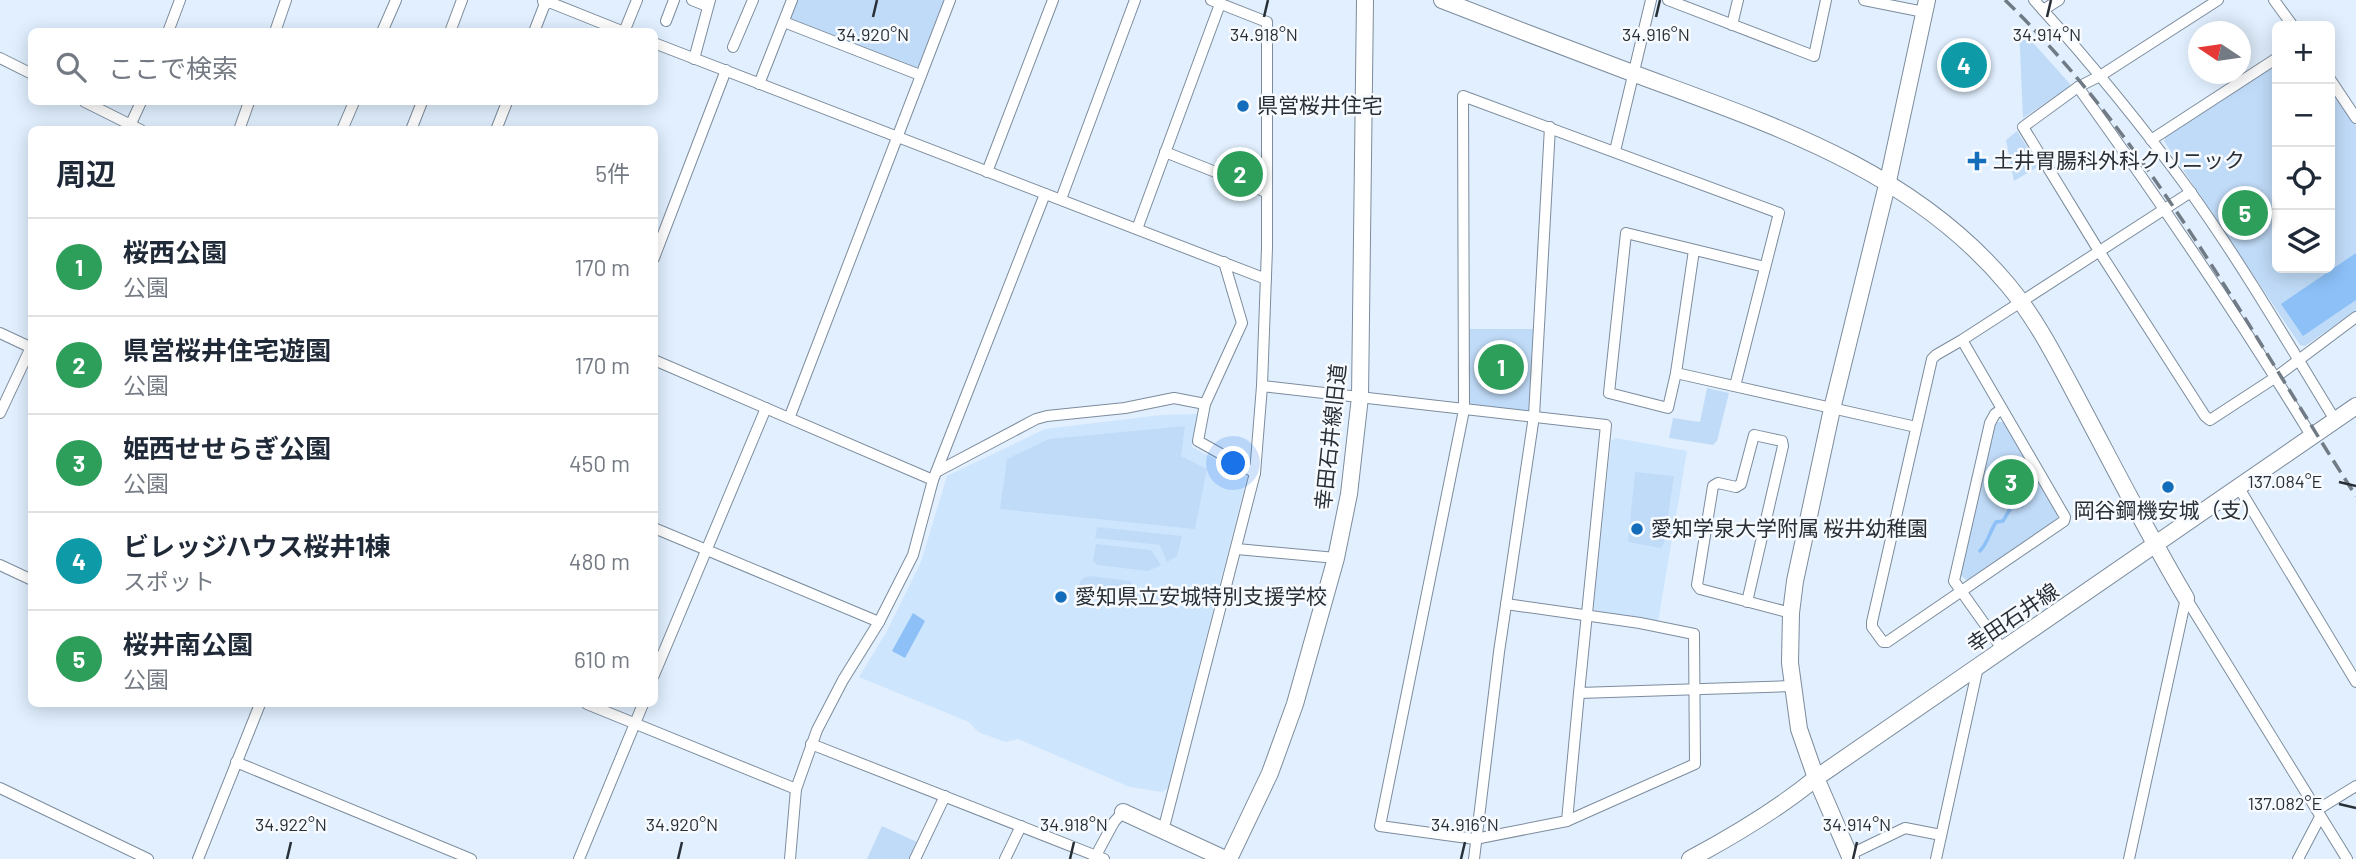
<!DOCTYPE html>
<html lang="ja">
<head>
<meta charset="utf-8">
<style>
	:root { --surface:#fff; --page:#f6f6f7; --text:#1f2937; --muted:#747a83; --line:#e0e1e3; --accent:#7c3aed }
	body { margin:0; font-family:Barlow,"Noto Sans JP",sans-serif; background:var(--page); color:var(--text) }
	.controls { position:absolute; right:21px; top:21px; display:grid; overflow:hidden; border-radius:10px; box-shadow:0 4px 18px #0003 }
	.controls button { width:63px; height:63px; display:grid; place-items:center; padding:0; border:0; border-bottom:2px solid var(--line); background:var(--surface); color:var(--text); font:35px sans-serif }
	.compass { position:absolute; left:2188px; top:21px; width:63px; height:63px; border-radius:50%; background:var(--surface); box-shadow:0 4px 18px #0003; rotate:283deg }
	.you { position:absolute; left:1234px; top:464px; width:24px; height:24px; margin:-18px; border:5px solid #fff; border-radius:50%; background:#1a73e8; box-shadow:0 0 0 10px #1a73e833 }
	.badge { display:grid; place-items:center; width:46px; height:46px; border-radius:50%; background:var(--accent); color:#fff; font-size:23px; font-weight:700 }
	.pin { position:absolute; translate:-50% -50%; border:4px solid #fff; box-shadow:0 2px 7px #0006 }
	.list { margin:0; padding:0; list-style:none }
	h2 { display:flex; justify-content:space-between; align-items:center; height:91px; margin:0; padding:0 28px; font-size:30px }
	h2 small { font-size:23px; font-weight:400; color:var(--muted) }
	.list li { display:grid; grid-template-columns:46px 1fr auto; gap:21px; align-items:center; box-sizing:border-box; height:98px; padding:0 28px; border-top:2px solid var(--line) }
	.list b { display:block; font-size:26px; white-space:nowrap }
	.list p { margin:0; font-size:23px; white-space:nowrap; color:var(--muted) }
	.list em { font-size:23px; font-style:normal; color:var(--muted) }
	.icon { flex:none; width:38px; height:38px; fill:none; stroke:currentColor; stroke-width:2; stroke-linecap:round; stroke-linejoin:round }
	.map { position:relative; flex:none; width:2356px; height:859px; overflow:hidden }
	.search { position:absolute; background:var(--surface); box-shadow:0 4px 18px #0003; left:28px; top:28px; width:630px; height:77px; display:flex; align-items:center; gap:18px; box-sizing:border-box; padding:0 24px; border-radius:10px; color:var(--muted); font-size:26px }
	.panel { position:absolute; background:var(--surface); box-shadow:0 4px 18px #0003; left:28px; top:126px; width:630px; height:581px; border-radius:10px }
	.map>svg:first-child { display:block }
	.built { fill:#cee5fe }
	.green { fill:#c0dbf8 }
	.water { fill:#8cc0f7 }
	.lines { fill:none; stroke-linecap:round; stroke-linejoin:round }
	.stream { stroke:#8cc0f7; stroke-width:3.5 }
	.street-casing { stroke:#7c8c9d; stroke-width:12 }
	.secondary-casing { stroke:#7c8c9d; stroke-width:18 }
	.street { stroke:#fff; stroke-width:10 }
	.secondary { stroke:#fff; stroke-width:16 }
	.rail { stroke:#717b85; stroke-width:3.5; stroke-dasharray:14 7; stroke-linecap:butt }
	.ticks { fill:none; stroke:#282f36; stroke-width:2.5 }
	.poi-dot { fill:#136dba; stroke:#f7fbff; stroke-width:2.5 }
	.labels { text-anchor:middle; stroke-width:5; stroke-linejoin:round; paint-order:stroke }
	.poi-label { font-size:21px; fill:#282f36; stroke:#f7fbff; text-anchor:start }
	.street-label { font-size:21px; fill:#282f36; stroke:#f7fbff }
	.ticks-label { font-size:18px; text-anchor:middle; fill:#282f36; stroke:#f7fbff; stroke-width:5; stroke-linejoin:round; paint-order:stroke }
</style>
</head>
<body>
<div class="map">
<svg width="2356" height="859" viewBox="0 0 2356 859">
	<rect width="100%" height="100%" fill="#e1effe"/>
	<!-- built -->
	<g class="built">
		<polygon points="1198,414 1192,447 1247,477 1168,788 1162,792 1130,787 1018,739 1006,742 978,732 969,722 859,677 887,631 921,562 947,476 1045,429 1161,415"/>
		<polygon points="1616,438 1687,451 1658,621 1596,612 1593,608 1611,441"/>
	</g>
	<!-- green -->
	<g class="green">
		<polygon points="797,0 945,0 920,66 914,69 793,23 791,14"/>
		<polygon points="2019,27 2070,84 2069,87 2023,118"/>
		<polygon points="2277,63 2277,268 2330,268 2330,87 2356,126 2356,311 2305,346 2300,345 2164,141 2166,135"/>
		<polygon points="2017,131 2039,166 2014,181 2006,140"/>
		<polygon points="1222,159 1252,159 1246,179 1219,169"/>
		<polygon points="1469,329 1535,329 1532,406 1526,412 1468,407"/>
		<polygon points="1707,388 1729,393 1717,441 1713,445 1669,438 1673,418 1700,422"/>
		<polygon points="1996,422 2004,422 2058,510 2057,519 1968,581 1959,574"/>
		<polygon points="1185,426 1181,456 1207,469 1195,529 1000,509 1007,459 1049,439"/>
		<polygon points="1635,472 1674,476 1664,543 1661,548 1628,542"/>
		<polygon points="1097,527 1182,536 1177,556 1167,562 1160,545 1095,538"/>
		<polygon points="1096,544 1151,550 1161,565 1148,571 1097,565 1093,560"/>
		<path d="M1090 576 1130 581 1136 588 1135 594 1128 600 1084 596C1075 588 1078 578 1090 576Z"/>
		<polygon points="882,826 917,842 909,859 867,859"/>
	</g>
	<!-- water -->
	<g class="water">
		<polygon points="2356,253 2356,300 2303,336 2281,304"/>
		<polygon points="2007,479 2013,479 2017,493 2025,498 2023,508 2017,506 2010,509 2003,485"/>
		<polygon points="913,613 925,621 905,658 892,651"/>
	</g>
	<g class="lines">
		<!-- stream -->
		<path class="stream" d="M1980 551C1989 541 1989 533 1996 522L2003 521 2010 509"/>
		<defs>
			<g id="street">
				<polyline points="544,0 624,32"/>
				<polyline points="692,0 707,6"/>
				<polyline points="1211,0 1267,22 1267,248 1262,386"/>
				<polyline points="1668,0 1814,56 1826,0"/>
				<polyline points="1864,0 1924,12"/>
				<path d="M2034 0C2089 61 2141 124 2189 190 2242 264 2288 343 2335 420"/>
				<polyline points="2274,0 2293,26"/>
				<polyline points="2043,10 2059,0"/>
				<polyline points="666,21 674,0"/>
				<polyline points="784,22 920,75"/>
				<polyline points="1732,25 1738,0"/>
				<polyline points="168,32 180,0"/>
				<polyline points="275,32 286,0"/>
				<polyline points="382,32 396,0"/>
				<polyline points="450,32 462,0"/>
				<polyline points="534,32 546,1"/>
				<polyline points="624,32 637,0"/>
				<polyline points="654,43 1266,279"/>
				<polyline points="733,47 753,0"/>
				<polyline points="0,58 32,74"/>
				<polyline points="694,59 710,0"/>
				<polyline points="2330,79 2356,118"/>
				<polyline points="759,84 792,0"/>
				<polyline points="2078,87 2100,76 2218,0"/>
				<polyline points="85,102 141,130"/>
				<polyline points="128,130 141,102"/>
				<polyline points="239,130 249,102"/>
				<polyline points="342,130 354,102"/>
				<polyline points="411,130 422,102"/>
				<polyline points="496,130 507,102"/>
				<polyline points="2151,140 2277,58"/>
				<polyline points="1615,151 1651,0"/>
				<polyline points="1165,152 1266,192"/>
				<polyline points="987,172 1053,0"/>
				<polyline points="1061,199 1135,0"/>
				<polyline points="1137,229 1220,4"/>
				<polyline points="1694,250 1676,373 1668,408 1609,393 1626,233 1765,267"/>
				<polyline points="654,258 726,70"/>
				<polyline points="0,333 32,348"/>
				<polyline points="1962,340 2065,517 2064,521 1887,642 1883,642 1872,627 1872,622 1932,359 1936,355 1962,340 2191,192"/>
				<polyline points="654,360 933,480"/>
				<polyline points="1676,373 1916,427"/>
				<polyline points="2002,409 1995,414 1990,423 1954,581 2003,650"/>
				<polyline points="0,413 32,345"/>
				<polyline points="790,416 950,0"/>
				<path d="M2312 437C2239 317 2160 201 2078 87L2023 127 2099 251 2205 416 2210 420 2276 377 2356 317"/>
				<polyline points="938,471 1036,419 1047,416 1125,408 1174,398 1205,404"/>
				<polyline points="1255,473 1262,386 1606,425 1579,693 1792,686"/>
				<polyline points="2239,488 2356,682"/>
				<polyline points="654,528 879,622"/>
				<polyline points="1237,549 1336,558"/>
				<polyline points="0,565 32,580"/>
				<polyline points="2186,598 2347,859"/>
				<polyline points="1747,602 1783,446 1782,441 1754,435 1741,484 1736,487 1718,483 1713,486 1697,585 1700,589 1791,613"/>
				<polyline points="1506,604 1640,623 1694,634 1695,764 1567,821 1475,839 1380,826 1464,410 1463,96 1779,213 1735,386"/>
				<polyline points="654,675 766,408"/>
				<polyline points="587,704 796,789"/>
				<polyline points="811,744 1104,859"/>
				<polyline points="236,762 471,859"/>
				<polyline points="0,788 148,859"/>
				<polyline points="2317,810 2356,786"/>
				<polyline points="1567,821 1579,693"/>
				<polyline points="1163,831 1255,473 1198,441 1205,404 1242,323 1224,262"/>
				<polyline points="1849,855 1905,828 1941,835"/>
				<polyline points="198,859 260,704"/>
				<polyline points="579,859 643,704"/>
				<polyline points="790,859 796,789 817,730 843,680 879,622 913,555 933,480 1045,194"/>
				<polyline points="915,859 945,796"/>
				<polyline points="1005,859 1021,826"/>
				<polyline points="1094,859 1114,822 1123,812"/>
				<polyline points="1474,859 1499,652 1534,416 1550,127"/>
				<polyline points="1936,859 1978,667"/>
				<polyline points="2129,859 2186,598"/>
				<polyline points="2298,859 2320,817"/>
			</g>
			<g id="secondary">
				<path d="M1442 0C1506 25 1571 50 1635 74 1772 125 1911 169 2008 285 2038 321 2060 366 2082 407 2116 471 2149 536 2186 598"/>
				<polyline points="546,1 547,0"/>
				<polyline points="1123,812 1225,859"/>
				<polyline points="1229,859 1270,773 1295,704 1336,558 1349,494 1360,397 1365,0"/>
				<path d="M1690 859C1735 835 1777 810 1816 778L2356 406"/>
				<polyline points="1851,859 1816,778 1799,729 1790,663 1791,613 1795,581 1832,409 1888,181 1927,0"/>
			</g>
		</defs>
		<!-- street casing -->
		<use href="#street" class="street-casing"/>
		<!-- secondary casing -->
		<use href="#secondary" class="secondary-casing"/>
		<!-- street -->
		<use href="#street" class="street"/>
		<!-- secondary -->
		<use href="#secondary" class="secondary"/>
		<!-- rail -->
		<path class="rail" d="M2005 0C2151 142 2246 327 2356 496"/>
	</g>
	<!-- ticks -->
	<path class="ticks" d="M873 17 877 0M1264 17 1268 0M1656 17 1660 0M2047 17 2051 0M2339 482 2356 486M2339 804 2356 808M287 859 291 842M678 859 682 842M1070 859 1074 842M1461 859 1465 842M1853 859 1857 842"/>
	<!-- markers -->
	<g class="poi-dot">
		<circle cx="1243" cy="106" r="7"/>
		<path d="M1973.5 150.5h7v7h7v7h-7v7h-7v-7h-7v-7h7z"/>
		<circle cx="2168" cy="487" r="7"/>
		<circle cx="1637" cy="529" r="7"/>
		<circle cx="1061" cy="597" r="7"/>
	</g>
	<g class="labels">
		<!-- poi labels -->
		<g class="poi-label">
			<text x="1257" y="113">県営桜井住宅</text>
			<text x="1993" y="168">土井胃腸科外科クリニック</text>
			<text x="2168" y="518" text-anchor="middle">岡谷鋼機安城（支）</text>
			<text x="1651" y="536">愛知学泉大学附属 桜井幼稚園</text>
			<text x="1075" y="604">愛知県立安城特別支援学校</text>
		</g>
		<!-- street labels -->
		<g class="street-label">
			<text transform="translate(1331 437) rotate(-84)" y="7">幸田石井線旧道</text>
			<text transform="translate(2013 618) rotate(-34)" y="7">幸田石井線</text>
		</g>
	</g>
	<g class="ticks-label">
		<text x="873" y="41">34.920°N</text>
		<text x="1264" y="41">34.918°N</text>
		<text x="1656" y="41">34.916°N</text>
		<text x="2047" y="41">34.914°N</text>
		<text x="2285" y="488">137.084°E</text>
		<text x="2285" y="810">137.082°E</text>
		<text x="291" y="831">34.922°N</text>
		<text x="682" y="831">34.920°N</text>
		<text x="1074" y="831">34.918°N</text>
		<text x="1465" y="831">34.916°N</text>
		<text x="1857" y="831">34.914°N</text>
	</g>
</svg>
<div class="controls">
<button>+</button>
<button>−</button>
<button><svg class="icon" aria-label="locate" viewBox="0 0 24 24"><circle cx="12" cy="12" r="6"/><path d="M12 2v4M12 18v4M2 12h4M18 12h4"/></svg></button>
<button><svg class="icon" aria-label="layers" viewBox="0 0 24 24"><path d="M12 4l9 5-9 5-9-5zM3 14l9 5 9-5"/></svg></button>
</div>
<svg class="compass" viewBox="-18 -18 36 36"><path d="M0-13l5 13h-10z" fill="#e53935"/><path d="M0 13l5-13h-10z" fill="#747a83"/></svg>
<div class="you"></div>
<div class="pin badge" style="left:1501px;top:367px;background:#2e9e5b">1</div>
<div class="pin badge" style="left:1240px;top:174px;background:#2e9e5b">2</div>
<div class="pin badge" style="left:2011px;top:482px;background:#2e9e5b">3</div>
<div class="pin badge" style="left:1964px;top:65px;background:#0f9aa8">4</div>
<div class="pin badge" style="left:2245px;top:213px;background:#2e9e5b">5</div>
<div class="search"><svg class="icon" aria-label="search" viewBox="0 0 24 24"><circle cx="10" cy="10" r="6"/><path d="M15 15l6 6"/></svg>ここで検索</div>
<section class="panel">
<h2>周辺<small>5件</small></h2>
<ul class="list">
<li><span class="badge" style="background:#2e9e5b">1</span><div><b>桜西公園</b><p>公園</p></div><em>170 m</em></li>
<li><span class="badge" style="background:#2e9e5b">2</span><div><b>県営桜井住宅遊園</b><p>公園</p></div><em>170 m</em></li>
<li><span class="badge" style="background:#2e9e5b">3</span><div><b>姫西せせらぎ公園</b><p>公園</p></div><em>450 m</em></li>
<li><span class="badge" style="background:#0f9aa8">4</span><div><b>ビレッジハウス桜井1棟</b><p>スポット</p></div><em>480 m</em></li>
<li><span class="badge" style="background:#2e9e5b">5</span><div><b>桜井南公園</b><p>公園</p></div><em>610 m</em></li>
</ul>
</section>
</div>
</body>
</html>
